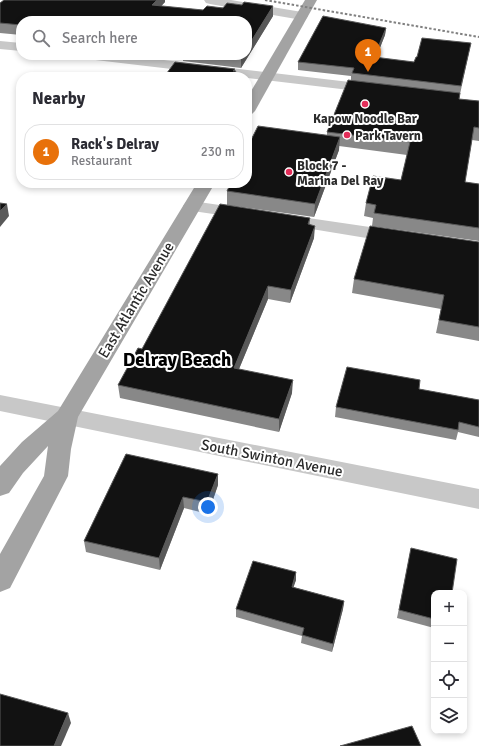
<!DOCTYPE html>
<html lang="en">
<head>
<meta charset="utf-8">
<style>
	:root { --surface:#fff; --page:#f7f7f7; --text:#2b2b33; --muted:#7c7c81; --line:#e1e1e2; --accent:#b45309 }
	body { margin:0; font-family:Signika,sans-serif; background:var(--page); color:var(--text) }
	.controls { position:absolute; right:12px; bottom:12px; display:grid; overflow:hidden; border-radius:8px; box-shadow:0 2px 6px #0003 }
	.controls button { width:36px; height:36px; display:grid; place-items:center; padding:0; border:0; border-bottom:1px solid var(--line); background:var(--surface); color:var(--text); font:20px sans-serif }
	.you { position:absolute; left:208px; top:507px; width:14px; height:14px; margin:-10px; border:3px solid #fff; border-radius:50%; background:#1a73e8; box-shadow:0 0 0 6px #1a73e833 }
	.badge { display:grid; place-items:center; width:26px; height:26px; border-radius:50%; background:var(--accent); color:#fff; font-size:13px; font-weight:700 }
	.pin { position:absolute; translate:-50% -33px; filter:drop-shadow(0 1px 2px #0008) }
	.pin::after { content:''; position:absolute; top:21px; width:14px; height:12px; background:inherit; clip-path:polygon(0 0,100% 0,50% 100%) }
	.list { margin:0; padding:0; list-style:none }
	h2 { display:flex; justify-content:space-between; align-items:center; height:52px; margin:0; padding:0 16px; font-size:17px }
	h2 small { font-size:13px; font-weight:400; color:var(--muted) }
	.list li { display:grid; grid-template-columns:26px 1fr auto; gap:12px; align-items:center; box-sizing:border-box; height:56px; margin:0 8px 8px; padding:0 8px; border:1px solid var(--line); border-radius:16px }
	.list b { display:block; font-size:15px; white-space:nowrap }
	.list p { margin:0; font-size:13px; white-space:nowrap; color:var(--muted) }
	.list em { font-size:13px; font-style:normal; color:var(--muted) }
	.icon { flex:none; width:22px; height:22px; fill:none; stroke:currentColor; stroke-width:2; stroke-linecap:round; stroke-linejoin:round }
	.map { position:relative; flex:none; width:479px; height:746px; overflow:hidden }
	.search { position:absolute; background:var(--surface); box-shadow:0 2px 6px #0003; left:16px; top:16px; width:236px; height:44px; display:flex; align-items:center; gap:10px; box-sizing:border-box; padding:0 14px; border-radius:16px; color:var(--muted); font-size:15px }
	.panel { position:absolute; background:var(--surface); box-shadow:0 2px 6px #0003; left:16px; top:72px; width:236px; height:116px; border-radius:16px }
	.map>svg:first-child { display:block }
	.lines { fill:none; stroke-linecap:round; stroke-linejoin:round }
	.minor { fill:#c8c8c8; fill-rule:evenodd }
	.major { fill:#a3a3a3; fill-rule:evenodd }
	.rail { stroke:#808080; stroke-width:2; stroke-dasharray:2.5 2; stroke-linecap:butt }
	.wall { fill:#888 }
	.shaded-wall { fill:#595959 }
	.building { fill:#121212; stroke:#595959 }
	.poi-dot { fill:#e32d59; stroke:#fff; stroke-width:1.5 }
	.labels { text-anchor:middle; stroke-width:4; stroke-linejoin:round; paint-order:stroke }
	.far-poi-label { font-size:13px; font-weight:bold; fill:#2b2b2b; stroke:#fff; text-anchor:start }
	.street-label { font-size:15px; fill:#2b2b2b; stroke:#fff }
	.district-label { font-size:19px; font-weight:bold; fill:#000; stroke:#fff }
</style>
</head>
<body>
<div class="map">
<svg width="479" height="746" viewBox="0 0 479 746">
	<rect width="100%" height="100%" fill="#fff"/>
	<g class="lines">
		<!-- minor -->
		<g class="minor">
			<polygon points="204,0 231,0 302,12 306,13 308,16 306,19 302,20 210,4 206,3"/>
			<polygon points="0,41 21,43 21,51 0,49"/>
			<polygon points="80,55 122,55 375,85 380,86 382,89 380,92 375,93 87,59 82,58"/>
			<polygon points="192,201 247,209 253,210 256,214 253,218 247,219 186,210 183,206 186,202"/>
			<polygon points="281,214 397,231 404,233 406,237 404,241 397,243 275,223 272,219 275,215"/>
			<polygon points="0,395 479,489 479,509 0,411"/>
		</g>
		<!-- major -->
		<g class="major">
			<polygon points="305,0 317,0 255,111 252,114 247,116 247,98"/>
			<polygon points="197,183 215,183 78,417 71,449 68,476 10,588 0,592 0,554 44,476 48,446 23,473 9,493 0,496 0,466 22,442 58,411"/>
		</g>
		<!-- rail -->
		<polyline class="rail" points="265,0 479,37"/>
	</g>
	<!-- wall -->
	<g class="wall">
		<polygon points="165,2 161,6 203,10 242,5 273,6 273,16 241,68 183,61 183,59 153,55 247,55 21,21 21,35 0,33 0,3"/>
		<polygon points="386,28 385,35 376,58 414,62 417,57 471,43 459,99 479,101 479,141 472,140 465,182 479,184 479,241 372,226 373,218 364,216 366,203 401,180 407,155 339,146 339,150 314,217 227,205 227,191 229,188 229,183 247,183 327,135 327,132 351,80 351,76 298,70 298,62"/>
		<polygon points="310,218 310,225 314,238 290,303 268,299 239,369 292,393 279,432 120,398 118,385 142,349"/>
		<polygon points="479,242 479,341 436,333 441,309 352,293 354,279"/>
		<polygon points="419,389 479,400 479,437 458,432 456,440 335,417 336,407"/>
		<polygon points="126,454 218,485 208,514 184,508 160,570 86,552 84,541"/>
		<polygon points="411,548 434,593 434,628 397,618"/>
		<polygon points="296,572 296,580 293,587 344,601 343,609 332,652 301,643 302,636 236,617 236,609"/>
	</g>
	<!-- shaded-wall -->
	<g class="shaded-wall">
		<polygon points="157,0 165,0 165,2 153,15 152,5"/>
		<polygon points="273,6 273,16 241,68 241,57 242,55 247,55 247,48"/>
		<polygon points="386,28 385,35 373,65 374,57"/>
		<polygon points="235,69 235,73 236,71 236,77 232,77 233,71"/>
		<polygon points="340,137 339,150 314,217 315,204"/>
		<polygon points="7,204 9,216 0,227 0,211"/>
		<polygon points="315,226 314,238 290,303 291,290"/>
		<polygon points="268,286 268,299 234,381 234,368"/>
		<polygon points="293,380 292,393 279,432 279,419"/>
		<polygon points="218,474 218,485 208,514 207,502"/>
		<polygon points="183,497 184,508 160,570 159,558"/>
		<polygon points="296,572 296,580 291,595 292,587"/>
		<polygon points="344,601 343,609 332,652 333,644"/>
		<polygon points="68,713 71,723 61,746 54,746"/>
	</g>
	<!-- building -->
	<g class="building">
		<polygon points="4,0 157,0 152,5 203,10 207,6 223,8 227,3 242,5 244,2 273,6 247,48 247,21 21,21 21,25 0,23 0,3"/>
		<polygon points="323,16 386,28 374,57 414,62 416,57 417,57 422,38 471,43 461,86 352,73 354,68 298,62"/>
		<polygon points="224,55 242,55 241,57"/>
		<polygon points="175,62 235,69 233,71 236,71 232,77 164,77"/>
		<polygon points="348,80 460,93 459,99 479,101 479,128 474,127 465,182 479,184 479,228 374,213 376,205 366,203 373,176 401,180 410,142 327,132"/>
		<polygon points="258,126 340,137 315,204 227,191 231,183 247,183 247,148"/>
		<polygon points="0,203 7,204 0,211"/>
		<polygon points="220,204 310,218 308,224 315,226 291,290 268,286 234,368 293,380 279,419 118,385 138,348 142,349"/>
		<polygon points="370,226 479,242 479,327 439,320 444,295 354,279"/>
		<polygon points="347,367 420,380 419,389 479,400 479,427 459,422 458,430 336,407"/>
		<polygon points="126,454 218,474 207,502 183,497 159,558 84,541"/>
		<polygon points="411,548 457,559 452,593 434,593 434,619 399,610"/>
		<polygon points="253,561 296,572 292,587 344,601 333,644 302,635 304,628 236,609"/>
		<polygon points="0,694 68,713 54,746 0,746"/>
		<polygon points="412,726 421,746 340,746"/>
	</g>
	<!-- markers -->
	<g class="poi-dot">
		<circle cx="365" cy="104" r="4"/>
		<circle cx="347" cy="135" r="4"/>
		<circle cx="289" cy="172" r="4"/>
	</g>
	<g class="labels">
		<!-- far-poi labels -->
		<g class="far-poi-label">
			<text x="365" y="123" text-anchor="middle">Kapow Noodle Bar</text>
			<text x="355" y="140">Park Tavern</text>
			<text x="297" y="170">Block 7 -<tspan x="297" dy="15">Marina Del Ray</tspan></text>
		</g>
		<!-- street labels -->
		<g class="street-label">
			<text transform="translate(136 300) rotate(-59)" y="5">East Atlantic Avenue</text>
			<text transform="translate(272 458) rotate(11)" y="5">South Swinton Avenue</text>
		</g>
		<!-- district labels -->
		<g class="district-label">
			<text x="177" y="366">Delray Beach</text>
		</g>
	</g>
</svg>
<div class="controls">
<button>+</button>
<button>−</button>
<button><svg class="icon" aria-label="locate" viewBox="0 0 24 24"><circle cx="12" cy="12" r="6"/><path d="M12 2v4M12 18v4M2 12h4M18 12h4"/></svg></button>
<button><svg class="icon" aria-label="layers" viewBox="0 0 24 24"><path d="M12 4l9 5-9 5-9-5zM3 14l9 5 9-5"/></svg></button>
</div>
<div class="you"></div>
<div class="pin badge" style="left:368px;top:72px;background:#e8710a">1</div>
<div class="search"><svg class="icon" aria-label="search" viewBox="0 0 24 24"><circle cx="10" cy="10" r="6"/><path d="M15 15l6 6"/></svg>Search here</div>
<section class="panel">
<h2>Nearby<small></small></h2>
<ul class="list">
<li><span class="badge" style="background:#e8710a">1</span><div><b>Rack's Delray</b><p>Restaurant</p></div><em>230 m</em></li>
</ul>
</section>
</div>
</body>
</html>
